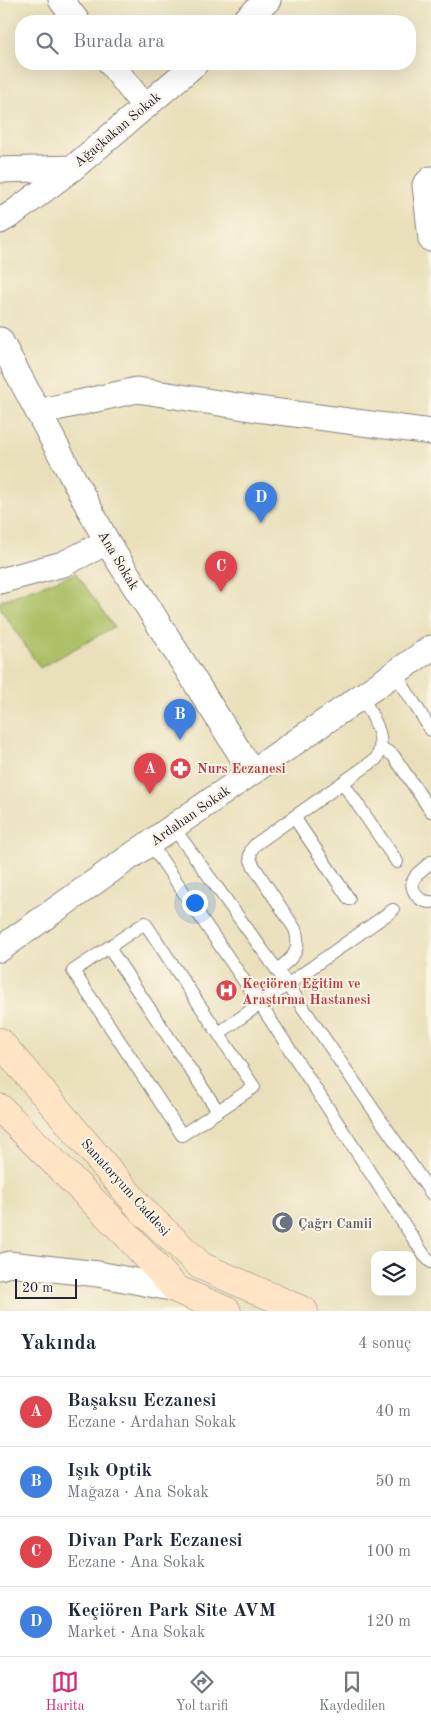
<!DOCTYPE html>
<html lang="tr">
<head>
<meta charset="utf-8">
<style>
	:root { --surface:#fff; --page:#f2f2f3; --text:#1f2937; --muted:#747a83; --line:#e0e1e3; --accent:#db2777 }
	body { margin:0; font-family:"Old Standard TT",serif; background:var(--page); color:var(--text) }
	.controls { position:absolute; right:15px; bottom:15px; display:grid; overflow:hidden; border-radius:10px; box-shadow:0 5px 20px #0002 }
	.controls button { width:45px; height:45px; display:grid; place-items:center; padding:0; border:0; border-bottom:1px solid var(--line); background:var(--surface); color:var(--text); font:25px sans-serif }
	.scale { position:absolute; left:15px; bottom:12px; width:62px; box-sizing:border-box; padding-left:5px; border:2px solid #22223b; border-top:0; font-size:14px; line-height:18px; white-space:nowrap; color:#22223b; -webkit-text-stroke:4px #fcf5e5; paint-order:stroke }
	.you { position:absolute; left:194px; top:902px; width:18px; height:18px; margin:-12px; border:4px solid #fff; border-radius:50%; background:#1a73e8; box-shadow:0 0 0 8px #1a73e833 }
	.badge { display:grid; place-items:center; width:32px; height:32px; border-radius:50%; background:var(--accent); color:#fff; font-size:16px; font-weight:700 }
	.pin { position:absolute; translate:-50% -41px; filter:drop-shadow(0 1px 2px #0008) }
	.pin::after { content:''; position:absolute; top:26px; width:18px; height:15px; background:inherit; clip-path:polygon(0 0,100% 0,50% 100%) }
	.list { margin:0; padding:0; list-style:none }
	h2 { display:flex; justify-content:space-between; align-items:center; height:65px; margin:0; padding:0 20px; font-size:21px }
	h2 small { font-size:16px; font-weight:400; color:var(--muted) }
	.list li { display:grid; grid-template-columns:32px 1fr auto; gap:15px; align-items:center; box-sizing:border-box; height:70px; padding:0 20px; border-top:1px solid var(--line) }
	.list b { display:block; font-size:19px; white-space:nowrap }
	.list p { margin:0; font-size:16px; white-space:nowrap; color:var(--muted) }
	.list em { font-size:16px; font-style:normal; color:var(--muted) }
	.icon { flex:none; width:28px; height:28px; fill:none; stroke:currentColor; stroke-width:2; stroke-linecap:round; stroke-linejoin:round }
	.map { position:relative; flex:none; width:431px; height:1311px; overflow:hidden }
	.search { position:absolute; background:var(--surface); box-shadow:0 5px 20px #0002; left:15px; right:15px; top:15px; height:55px; display:flex; align-items:center; gap:12px; box-sizing:border-box; padding:0 18px; border-radius:20px; color:var(--muted); font-size:19px }
	.sheet { height:345px; background:var(--surface) }
	nav { display:flex; justify-content:space-around; align-items:center; box-sizing:border-box; height:70px; border-top:1px solid var(--line); background:var(--surface); font-size:14px; color:var(--muted) }
	nav a { display:grid; justify-items:center; gap:2px }
	nav .on { color:var(--accent) }
	.map>svg:first-child { display:block }
	.green { fill:#acc065; stroke:#677150 }
	.lines { fill:none; stroke-linecap:round; stroke-linejoin:round }
	.lane-casing { stroke:#86817b; stroke-width:14 }
	.street-casing { stroke:#86817b; stroke-width:27 }
	.secondary-casing { stroke:#86817b; stroke-width:29 }
	.lane { stroke:#fff; stroke-width:12 }
	.street { stroke:#fff; stroke-width:25 }
	.secondary { stroke:#ffe4c6; stroke-width:28 }
	.labels { text-anchor:middle; stroke-width:4; stroke-linejoin:round; paint-order:stroke }
	.street-label { font-size:14px; fill:#22223b; stroke:#fcf5e5 }
	.health-label { font-size:14px; font-weight:bold; fill:#be3a42; stroke:#fcf5e5; text-anchor:start }
	.worship-label { font-size:14px; font-weight:bold; fill:#5b616d; stroke:#fcf5e5; text-anchor:start }
</style>
</head>
<body>
<div class="map">
<svg width="431" height="1311" viewBox="0 0 431 1311">
	<rect width="100%" height="100%" fill="#fcf5e5"/>
	<filter id="ink" filterUnits="userSpaceOnUse"><feTurbulence type="fractalNoise" baseFrequency=".02" numOctaves="2"/><feDisplacementMap in="SourceGraphic" scale="10" xChannelSelector="R" yChannelSelector="G"/><feConvolveMatrix kernelMatrix="1 2 1 2 8 2 1 2 1" color-interpolation-filters="sRGB"/></filter>
	<filter id="wash" filterUnits="userSpaceOnUse"><feTurbulence type="fractalNoise" baseFrequency=".0096" numOctaves="4" result="noise"/><feDisplacementMap in="SourceGraphic" scale="20" xChannelSelector="R" yChannelSelector="G"/><feGaussianBlur stdDeviation="1.12" result="paint"/><feColorMatrix in="noise" values="0 0 0 0 0 0 0 0 0 0 0 0 0 0 0 0 0 1.4 0 .05"/><feComposite in="paint" operator="in"/></filter>
	<g filter="url(#wash)">
		<rect width="100%" height="100%" fill="#e9e0bb"/>
		<!-- green -->
		<polygon class="green" points="76,573 114,627 40,668 0,608 0,601"/>
	</g>
	<g filter="url(#ink)">
		<g class="lines">
			<defs>
				<g id="lane">
					<polyline points="395,673 431,730"/>
					<polyline points="381,748 393,755 431,811"/>
					<polyline points="343,783 397,862"/>
					<polyline points="294,817 349,899"/>
					<polyline points="173,827 277,970 431,1193"/>
					<polyline points="150,843 260,1004 424,1255 431,1262"/>
					<path d="M431 862 417 874 412 883C413 894 420 902 431 902"/>
					<polygon points="145,923 254,1087 182,1135 73,971"/>
					<polyline points="109,948 218,1111"/>
					<path d="M277 970C293 958 302 950 295 929L253 865C249 857 249 850 256 844L376 759C389 738 371 715 362 696"/>
					<polyline points="219,1033 393,910"/>
				</g>
				<g id="street">
					<polyline points="61,0 77,21"/>
					<polyline points="244,21 268,0"/>
					<polyline points="111,64 145,107"/>
					<polyline points="0,170 73,168 195,64"/>
					<polyline points="431,179 425,185 431,239"/>
					<polyline points="0,221 12,214 73,168"/>
					<polyline points="0,340 107,542 252,772"/>
					<polyline points="38,412 137,390 257,409 431,432"/>
					<polyline points="0,581 63,564 107,542"/>
					<polyline points="0,949 134,854 431,648"/>
					<polyline points="0,1267 9,1264 98,1274 176,1289"/>
				</g>
				<g id="secondary">
					<polyline points="0,1042 143,1211 201,1266 304,1311"/>
					<polyline points="0,1108 126,1234 176,1289 227,1311"/>
				</g>
			</defs>
			<!-- lane casing -->
			<use href="#lane" class="lane-casing"/>
			<!-- street casing -->
			<use href="#street" class="street-casing"/>
			<!-- secondary casing -->
			<use href="#secondary" class="secondary-casing"/>
			<!-- lane -->
			<use href="#lane" class="lane"/>
			<!-- street -->
			<use href="#street" class="street"/>
			<!-- secondary -->
			<use href="#secondary" class="secondary"/>
		</g>
	</g>
	<!-- icons -->
	<defs>
		<symbol id="pharmacy-disc" viewBox="-11 -11 22 22"><circle r="9.5" fill="#e0444e" stroke="#fcf5e5"/><path d="M-2-6h4v4h4v4h-4v4h-4v-4h-4v-4h4Z" fill="#fff"/></symbol>
		<symbol id="hospital-disc" viewBox="-11 -11 22 22"><circle r="9.5" fill="#e0444e" stroke="#fcf5e5"/><path d="M-5-5h3v3.5h4V-5h3V5h-3V1.5h-4V5h-3Z" fill="#fff"/></symbol>
		<symbol id="mosque-disc" viewBox="-11 -11 22 22"><circle r="9.5" fill="#6b7280" stroke="#fcf5e5"/><path d="M3.5-4.9A6 6 0 1 0 3.5 4.9A5 5 0 1 1 3.5-4.9Z" fill="#fff"/></symbol>
	</defs>
	<g fill-rule="evenodd">
		<use href="#pharmacy-disc" x="168" y="756" width="25" height="25"/>
		<use href="#hospital-disc" x="214" y="978" width="25" height="25"/>
		<use href="#mosque-disc" x="270" y="1210" width="25" height="25"/>
	</g>
	<g class="labels">
		<!-- street labels -->
		<g class="street-label">
			<text transform="translate(117 129) rotate(-40)" y="5">Ağaçkakan Sokak</text>
			<text transform="translate(119 560) rotate(59)" y="5">Ana Sokak</text>
			<text transform="translate(190 815) rotate(-35)" y="5">Ardahan Sokak</text>
			<text transform="translate(126 1187) rotate(48)" y="5">Sanatoryum Caddesi</text>
		</g>
		<!-- health labels -->
		<g class="health-label">
			<text x="197" y="773">Nurs Eczanesi</text>
			<text x="242" y="988">Keçiören Eğitim ve<tspan x="242" dy="16">Araştırma Hastanesi</tspan></text>
		</g>
		<!-- worship labels -->
		<g class="worship-label">
			<text x="298" y="1228">Çağrı Camii</text>
		</g>
	</g>
</svg>
<div class="controls">
<button><svg class="icon" aria-label="layers" viewBox="0 0 24 24"><path d="M12 4l9 5-9 5-9-5zM3 14l9 5 9-5"/></svg></button>
</div>
<div class="scale">20 m</div>
<div class="you"></div>
<div class="pin badge" style="left:150px;top:794px;background:#e0444e">A</div>
<div class="pin badge" style="left:180px;top:740px;background:#3f7fe0">B</div>
<div class="pin badge" style="left:221px;top:592px;background:#e0444e">C</div>
<div class="pin badge" style="left:261px;top:523px;background:#3f7fe0">D</div>
<div class="search"><svg class="icon" aria-label="search" viewBox="0 0 24 24"><circle cx="10" cy="10" r="6"/><path d="M15 15l6 6"/></svg>Burada ara</div>
</div>
<section class="sheet">
<h2>Yakında<small>4 sonuç</small></h2>
<ul class="list">
<li><span class="badge" style="background:#e0444e">A</span><div><b>Başaksu Eczanesi</b><p>Eczane · Ardahan Sokak</p></div><em>40 m</em></li>
<li><span class="badge" style="background:#3f7fe0">B</span><div><b>Işık Optik</b><p>Mağaza · Ana Sokak</p></div><em>50 m</em></li>
<li><span class="badge" style="background:#e0444e">C</span><div><b>Divan Park Eczanesi</b><p>Eczane · Ana Sokak</p></div><em>100 m</em></li>
<li><span class="badge" style="background:#3f7fe0">D</span><div><b>Keçiören Park Site AVM</b><p>Market · Ana Sokak</p></div><em>120 m</em></li>
</ul>
</section>
<nav>
<a class="on"><svg class="icon" aria-label="map" viewBox="0 0 24 24"><path d="M3 6l6-2 6 2 6-2v14l-6 2-6-2-6 2zM9 4v14M15 6v14"/></svg>Harita</a>
<a><svg class="icon" aria-label="directions" viewBox="0 0 24 24"><path d="M12 3l9 9-9 9-9-9zM9 14v-3h6M13 9l2 2-2 2"/></svg>Yol tarifi</a>
<a><svg class="icon" aria-label="saved" viewBox="0 0 24 24"><path d="M7 4h10v16l-5-4-5 4z"/></svg>Kaydedilen</a>
</nav>
</body>
</html>
